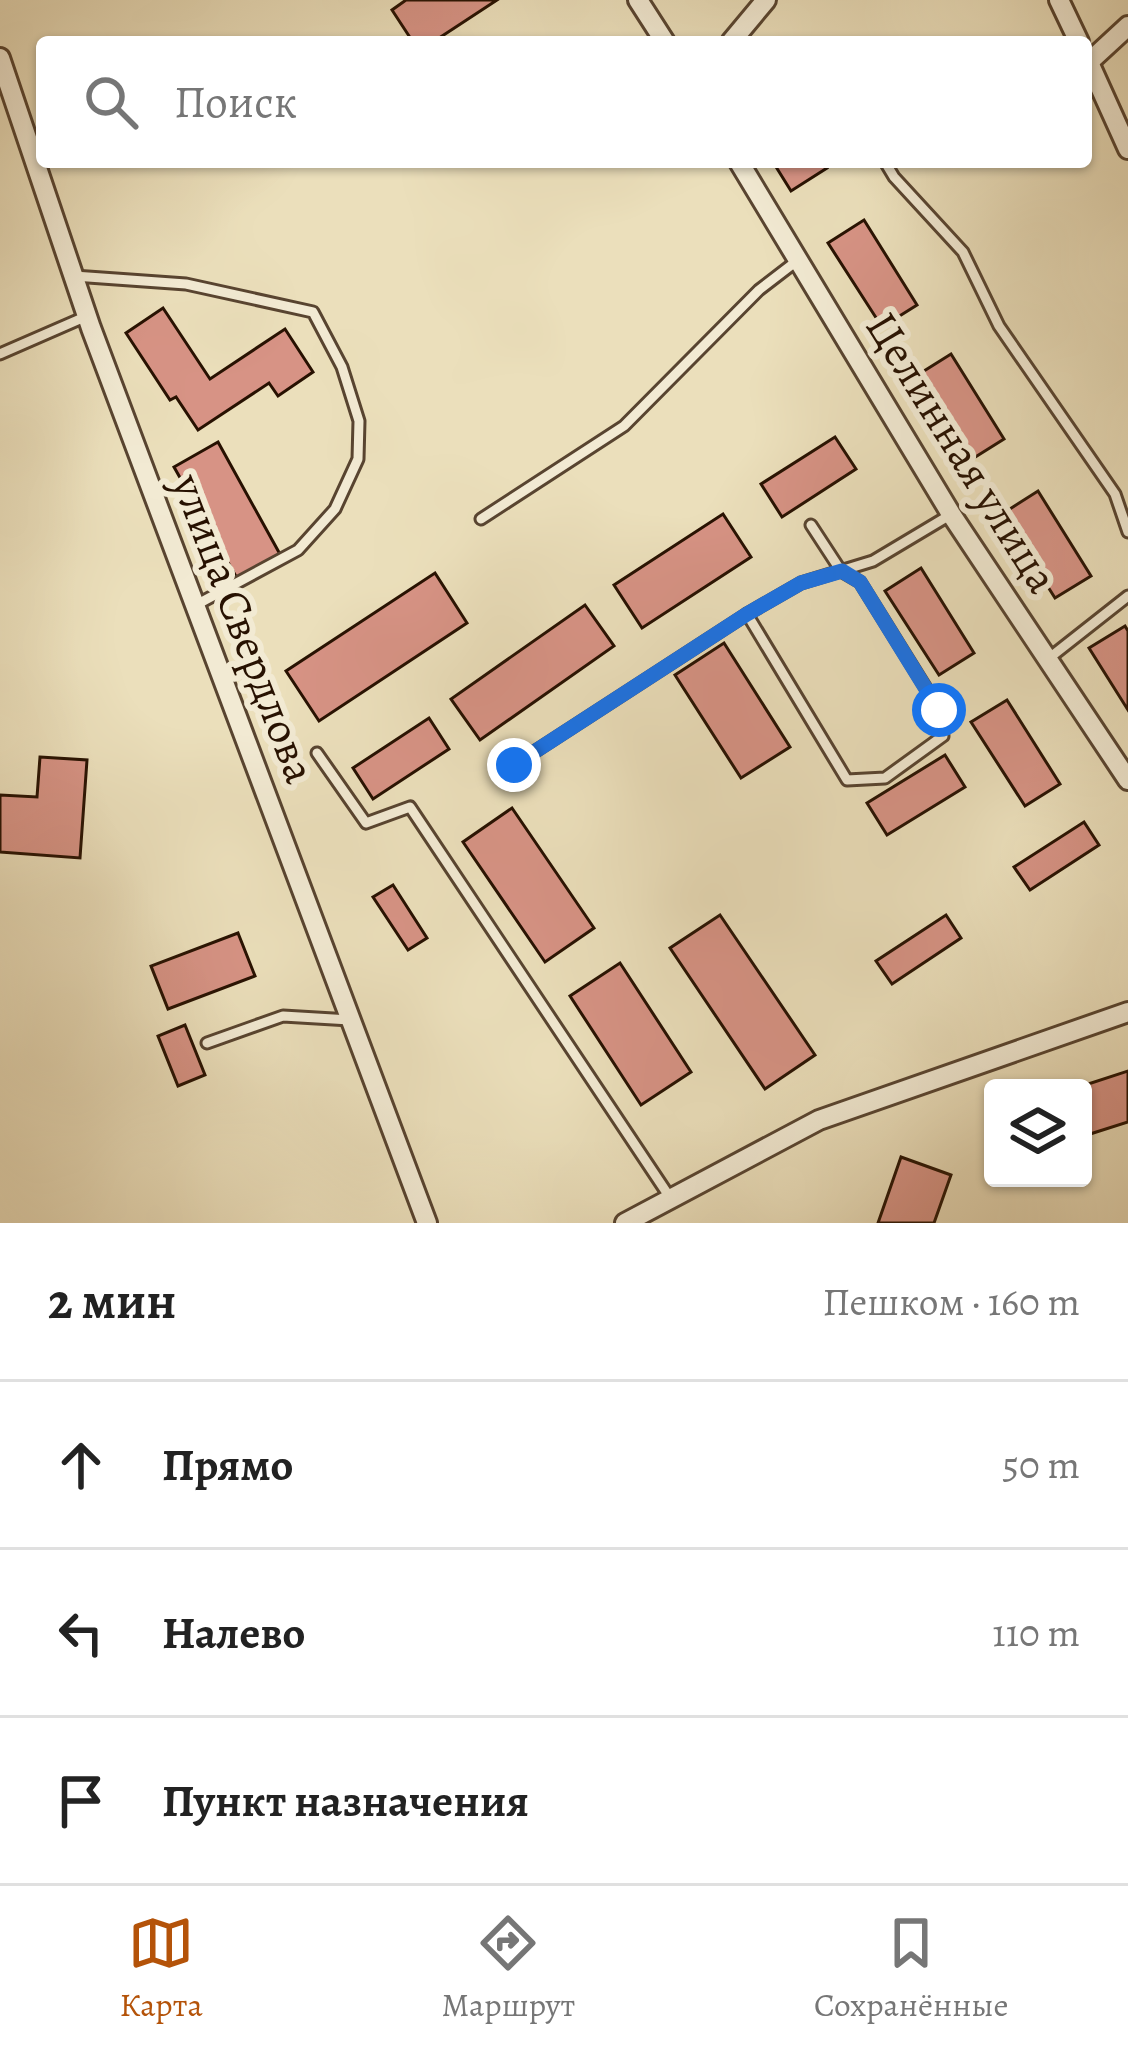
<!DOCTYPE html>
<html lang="ru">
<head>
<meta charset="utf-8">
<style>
	:root { --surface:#fff; --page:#f6f6f6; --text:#222; --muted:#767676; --line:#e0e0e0; --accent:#b45309 }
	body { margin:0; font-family:Alegreya,serif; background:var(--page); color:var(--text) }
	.controls { position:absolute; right:36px; bottom:36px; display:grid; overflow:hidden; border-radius:12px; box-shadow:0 3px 9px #0004 }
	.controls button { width:108px; height:108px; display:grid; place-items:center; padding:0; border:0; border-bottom:3px solid var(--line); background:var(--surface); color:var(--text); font:60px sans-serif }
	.stop { position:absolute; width:36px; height:36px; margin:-27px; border:9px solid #1a73e8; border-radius:50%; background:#fff }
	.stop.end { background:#1a73e8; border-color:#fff; box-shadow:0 3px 12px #0008 }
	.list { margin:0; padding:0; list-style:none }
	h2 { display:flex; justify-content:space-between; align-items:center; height:156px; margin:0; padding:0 48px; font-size:51px }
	h2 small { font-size:39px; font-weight:400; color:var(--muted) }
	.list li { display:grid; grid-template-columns:78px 1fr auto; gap:36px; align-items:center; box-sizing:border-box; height:168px; padding:0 48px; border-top:3px solid var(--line) }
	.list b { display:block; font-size:45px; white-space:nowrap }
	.list em { font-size:39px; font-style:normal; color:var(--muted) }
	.icon { flex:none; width:66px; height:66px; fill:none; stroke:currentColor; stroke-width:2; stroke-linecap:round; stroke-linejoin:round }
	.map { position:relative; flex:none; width:1128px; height:1223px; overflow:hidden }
	.search { position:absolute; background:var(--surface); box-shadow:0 3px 9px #0004; left:36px; right:36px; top:36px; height:132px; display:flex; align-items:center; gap:30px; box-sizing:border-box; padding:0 42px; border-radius:12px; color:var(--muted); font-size:45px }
	.sheet { height:660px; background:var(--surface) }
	nav { display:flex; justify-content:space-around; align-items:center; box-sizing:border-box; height:168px; border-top:3px solid var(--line); background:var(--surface); font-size:33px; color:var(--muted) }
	nav a { display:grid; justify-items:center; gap:6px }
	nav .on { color:var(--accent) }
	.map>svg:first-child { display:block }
	.building { fill:#d79385; stroke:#271101; stroke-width:3 }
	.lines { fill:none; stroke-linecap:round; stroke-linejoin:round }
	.service-casing { stroke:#584430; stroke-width:15 }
	.minor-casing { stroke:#584430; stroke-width:24 }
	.service { stroke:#f2ead3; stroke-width:9 }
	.minor { stroke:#f2ead3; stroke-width:18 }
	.route { stroke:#1a73e8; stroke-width:15 }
	.labels { text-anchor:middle; stroke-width:12; stroke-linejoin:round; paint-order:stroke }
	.street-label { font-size:45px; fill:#271101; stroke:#f2ead3 }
</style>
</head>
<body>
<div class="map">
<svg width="1128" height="1223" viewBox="0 0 1128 1223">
	<rect width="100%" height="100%" fill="#ebdfbb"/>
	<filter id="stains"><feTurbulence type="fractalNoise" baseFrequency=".00167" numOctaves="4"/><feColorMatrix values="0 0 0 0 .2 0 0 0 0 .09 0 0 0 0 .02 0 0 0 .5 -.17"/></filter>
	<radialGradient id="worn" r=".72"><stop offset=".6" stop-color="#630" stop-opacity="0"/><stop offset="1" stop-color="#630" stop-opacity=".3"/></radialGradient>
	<!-- building -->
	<g class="building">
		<polygon points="406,0 497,0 433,42 413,42 392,10"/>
		<polygon points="773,162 823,162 827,168 791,191"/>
		<polygon points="864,220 917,305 882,327 828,243"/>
		<polygon points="163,308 210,379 285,329 313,372 278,396 269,383 198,430 176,397 170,400 126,333"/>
		<polygon points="951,354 1004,439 969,461 916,376"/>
		<polygon points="835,437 856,469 782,517 761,484"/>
		<polygon points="218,442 281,556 238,580 174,467"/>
		<polygon points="1038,491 1091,576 1055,598 1002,514"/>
		<polygon points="723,514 751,557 642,628 614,585"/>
		<polygon points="921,568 974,653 939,675 885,591"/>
		<polygon points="435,573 467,623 319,721 286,671"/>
		<polygon points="585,605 614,646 480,740 451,699"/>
		<polygon points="1125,626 1128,631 1128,710 1089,648"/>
		<polygon points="724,643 790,747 741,778 675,675"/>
		<polygon points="1007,700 1060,784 1025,806 971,722"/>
		<polygon points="429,718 449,749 373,799 353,768"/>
		<polygon points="945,755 965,787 887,835 867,803"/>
		<polygon points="40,757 87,760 80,858 0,852 0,795 37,797"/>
		<polygon points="512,808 594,928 545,962 463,842"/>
		<polygon points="1084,822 1099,845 1030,890 1014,867"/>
		<polygon points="393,885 427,938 408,950 373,897"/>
		<polygon points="720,915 815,1055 765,1089 670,948"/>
		<polygon points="946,915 961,938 892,984 876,961"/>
		<polygon points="238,933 255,976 168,1009 151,966"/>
		<polygon points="620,963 691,1072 641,1105 570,996"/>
		<polygon points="185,1025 205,1075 178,1086 158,1036"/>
		<polygon points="1128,1071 1128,1122 1090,1134 1083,1111 1083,1088 1076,1088"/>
		<polygon points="901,1157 951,1175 934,1223 878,1223"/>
	</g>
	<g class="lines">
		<defs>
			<g id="service">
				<polyline points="885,162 894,177 963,252 999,326 1115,494 1128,532"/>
				<polyline points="74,276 186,284 313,312 342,367 359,421 358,459 335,509 298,550 196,605"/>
				<polyline points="0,354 87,316"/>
				<polyline points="481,519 624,426 759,290 798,260"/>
				<polyline points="747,614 847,780 885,778 943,736 939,709 860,582 841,571 811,525"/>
				<polyline points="1048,659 1128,596"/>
				<polyline points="317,753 366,823 410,807 671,1199"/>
				<polyline points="514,765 747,614 801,583 873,561 950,515"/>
				<polyline points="207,1043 283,1016 350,1020"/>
			</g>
			<g id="minor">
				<polyline points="638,0 665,42"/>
				<polyline points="1059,0 1079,42"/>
				<polyline points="731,42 766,0"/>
				<polyline points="1086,56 1128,149"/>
				<polyline points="0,58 91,328 427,1223"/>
				<polyline points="1089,62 1128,26"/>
				<polyline points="739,162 951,514 1128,780"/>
				<polyline points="625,1223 819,1120 1128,1012"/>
			</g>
		</defs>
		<!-- service casing -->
		<use href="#service" class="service-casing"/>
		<!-- minor casing -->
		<use href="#minor" class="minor-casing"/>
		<!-- service -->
		<use href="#service" class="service"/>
		<!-- minor -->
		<use href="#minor" class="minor"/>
	</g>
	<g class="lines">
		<!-- route -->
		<polyline class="route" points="514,765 747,614 801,583 842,571 860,582 939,710"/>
	</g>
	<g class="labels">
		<!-- street labels -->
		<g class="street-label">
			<text transform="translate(963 452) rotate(58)" y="16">Целинная улица</text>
			<text transform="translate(245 628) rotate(69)" y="16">улица Свердлова</text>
		</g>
	</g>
	<rect width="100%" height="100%" filter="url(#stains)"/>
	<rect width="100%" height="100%" fill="url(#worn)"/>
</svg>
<div class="controls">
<button><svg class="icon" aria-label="layers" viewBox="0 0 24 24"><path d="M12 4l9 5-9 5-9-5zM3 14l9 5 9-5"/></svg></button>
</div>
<div class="stop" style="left:939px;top:710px"></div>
<div class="stop end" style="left:514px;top:765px"></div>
<div class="search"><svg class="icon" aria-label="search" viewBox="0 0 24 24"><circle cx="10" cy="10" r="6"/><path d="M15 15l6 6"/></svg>Поиск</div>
</div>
<section class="sheet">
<h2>2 мин<small>Пешком · 160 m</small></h2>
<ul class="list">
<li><svg class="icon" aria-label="ahead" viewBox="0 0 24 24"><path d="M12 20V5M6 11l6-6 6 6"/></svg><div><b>Прямо</b></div><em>50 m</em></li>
<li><svg class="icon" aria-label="left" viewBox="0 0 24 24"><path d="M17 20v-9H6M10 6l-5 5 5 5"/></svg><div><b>Налево</b></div><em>110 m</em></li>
<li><svg class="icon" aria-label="arrive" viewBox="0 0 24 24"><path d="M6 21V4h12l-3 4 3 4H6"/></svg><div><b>Пункт назначения</b></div></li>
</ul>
</section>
<nav>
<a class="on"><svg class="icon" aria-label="map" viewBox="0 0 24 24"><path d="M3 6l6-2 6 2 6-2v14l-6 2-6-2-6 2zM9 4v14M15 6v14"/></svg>Карта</a>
<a><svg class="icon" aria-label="directions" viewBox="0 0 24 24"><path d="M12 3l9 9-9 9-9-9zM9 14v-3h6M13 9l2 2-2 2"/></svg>Маршрут</a>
<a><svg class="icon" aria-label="saved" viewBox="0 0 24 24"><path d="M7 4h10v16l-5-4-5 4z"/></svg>Сохранённые</a>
</nav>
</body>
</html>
